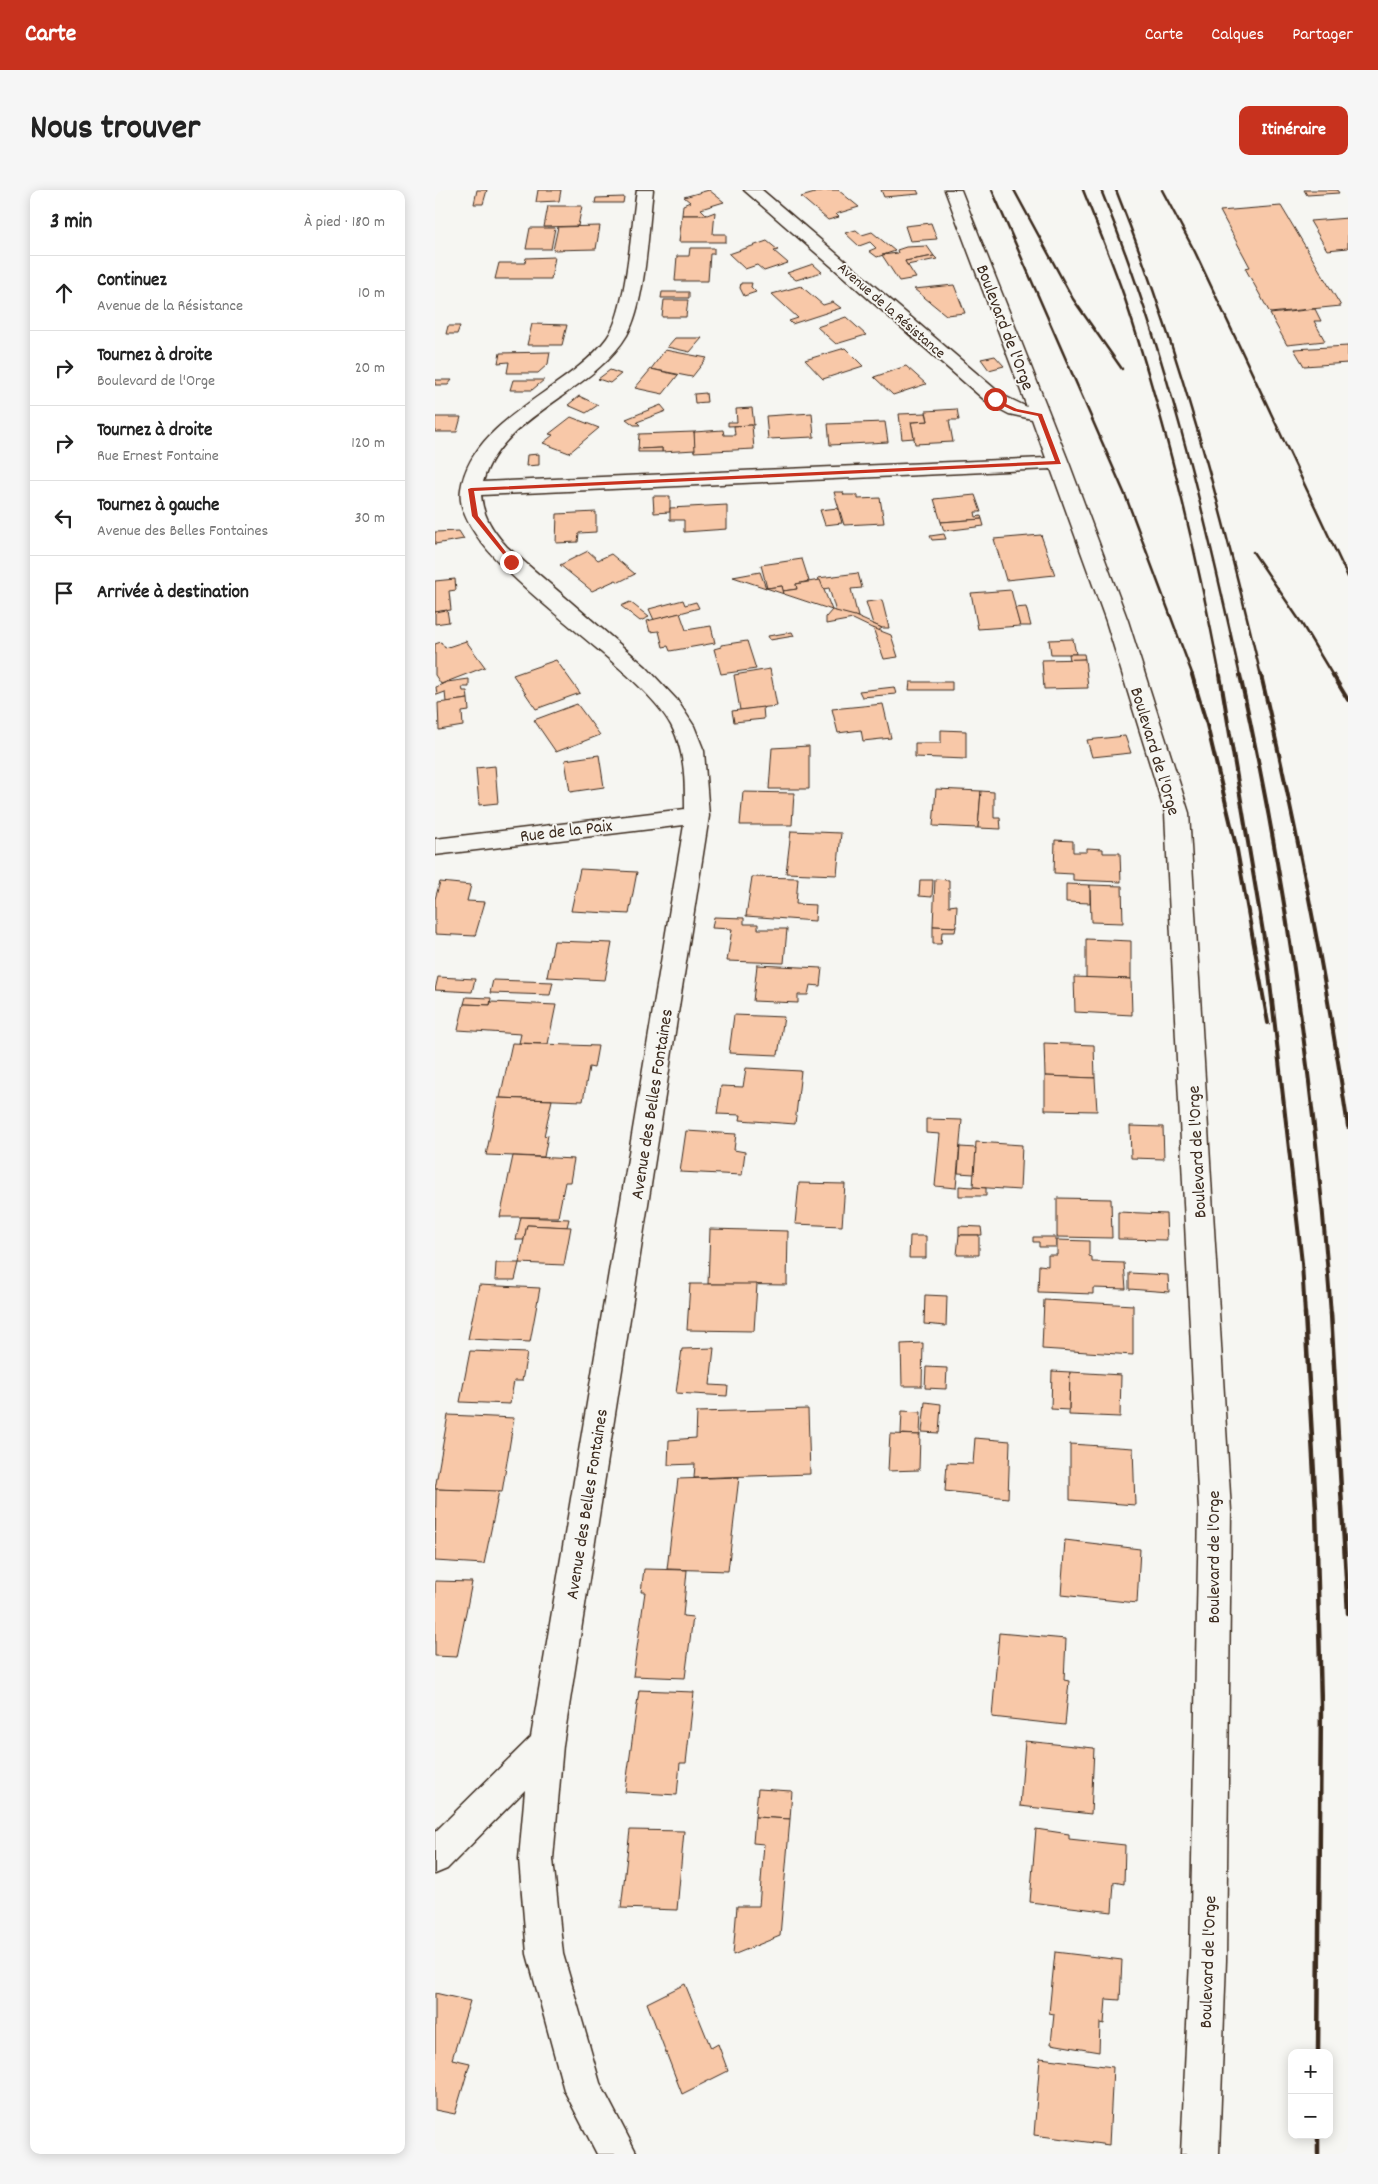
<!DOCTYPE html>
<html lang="fr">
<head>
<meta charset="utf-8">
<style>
	:root { --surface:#fff; --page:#f6f6f6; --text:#222; --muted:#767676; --line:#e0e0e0; --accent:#c8321e }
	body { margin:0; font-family:Dekko,sans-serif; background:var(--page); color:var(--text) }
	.controls { position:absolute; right:15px; bottom:15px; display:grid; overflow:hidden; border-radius:10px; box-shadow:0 2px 12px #0003 }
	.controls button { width:45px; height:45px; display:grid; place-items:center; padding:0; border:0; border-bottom:1px solid var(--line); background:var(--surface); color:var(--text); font:25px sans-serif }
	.stop { position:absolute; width:15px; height:15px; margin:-11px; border:4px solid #c8321e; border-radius:50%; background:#fff }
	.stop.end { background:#c8321e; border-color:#fff; box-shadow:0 1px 5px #0008 }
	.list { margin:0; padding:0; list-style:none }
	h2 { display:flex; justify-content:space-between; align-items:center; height:65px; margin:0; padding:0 20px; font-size:21px }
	h2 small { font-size:16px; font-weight:400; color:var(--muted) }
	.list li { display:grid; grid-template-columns:32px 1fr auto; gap:15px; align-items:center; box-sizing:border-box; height:75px; padding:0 20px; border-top:1px solid var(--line) }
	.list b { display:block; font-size:19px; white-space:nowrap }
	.list p { margin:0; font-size:16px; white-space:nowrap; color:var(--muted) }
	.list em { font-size:16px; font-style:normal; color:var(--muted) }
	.icon { flex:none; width:28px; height:28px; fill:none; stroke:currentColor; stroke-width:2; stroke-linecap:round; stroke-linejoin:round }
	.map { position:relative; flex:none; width:913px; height:1964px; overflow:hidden; border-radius:10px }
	header { display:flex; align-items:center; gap:30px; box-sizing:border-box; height:70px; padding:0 25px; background:var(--accent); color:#fff }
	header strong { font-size:24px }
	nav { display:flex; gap:28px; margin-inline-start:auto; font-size:18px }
	.intro { display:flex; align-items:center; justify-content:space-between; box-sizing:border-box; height:120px; padding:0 30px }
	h1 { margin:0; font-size:35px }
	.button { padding:12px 22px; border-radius:10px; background:var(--accent); color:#fff; font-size:18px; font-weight:700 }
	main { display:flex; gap:30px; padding:0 30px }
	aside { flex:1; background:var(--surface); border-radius:10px; box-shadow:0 2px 12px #0003 }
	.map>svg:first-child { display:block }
	.building { fill:#f8c8a8; stroke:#3b2a1e }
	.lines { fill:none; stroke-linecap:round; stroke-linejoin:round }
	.minor-casing { stroke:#3b2a1e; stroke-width:3 }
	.minor { fill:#f6f6f2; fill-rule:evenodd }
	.rail-far2 { stroke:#3b2a1e; stroke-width:2.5 }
	.rail-far1 { stroke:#3b2a1e; stroke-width:4 }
	.rail { stroke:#3b2a1e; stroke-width:4.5 }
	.route { fill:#c8321e }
	.labels { text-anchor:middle; stroke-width:4; stroke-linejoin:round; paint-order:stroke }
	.far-street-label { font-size:15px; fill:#3b2a1e; stroke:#f6f6f2 }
	.street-label { font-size:18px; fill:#3b2a1e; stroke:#f6f6f2 }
</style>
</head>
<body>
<header>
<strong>Carte</strong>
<nav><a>Carte</a><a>Calques</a><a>Partager</a></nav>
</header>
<div class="intro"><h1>Nous trouver</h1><a class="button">Itinéraire</a></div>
<main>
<aside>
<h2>3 min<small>À pied · 180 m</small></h2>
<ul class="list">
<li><svg class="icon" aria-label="ahead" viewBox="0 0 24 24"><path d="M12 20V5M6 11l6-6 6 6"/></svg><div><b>Continuez</b><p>Avenue de la Résistance</p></div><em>10 m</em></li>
<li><svg class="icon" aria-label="right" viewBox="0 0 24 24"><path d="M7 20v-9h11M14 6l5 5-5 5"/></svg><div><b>Tournez à droite</b><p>Boulevard de l'Orge</p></div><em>20 m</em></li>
<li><svg class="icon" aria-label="right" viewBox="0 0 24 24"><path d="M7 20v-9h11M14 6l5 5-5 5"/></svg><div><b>Tournez à droite</b><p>Rue Ernest Fontaine</p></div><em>120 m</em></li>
<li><svg class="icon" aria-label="left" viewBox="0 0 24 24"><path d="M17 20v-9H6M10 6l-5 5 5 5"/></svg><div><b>Tournez à gauche</b><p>Avenue des Belles Fontaines</p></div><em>30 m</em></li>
<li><svg class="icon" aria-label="arrive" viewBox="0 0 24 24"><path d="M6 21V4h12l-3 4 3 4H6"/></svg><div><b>Arrivée à destination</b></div></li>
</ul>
</aside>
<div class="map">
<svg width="913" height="1964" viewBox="0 0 913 1964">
	<rect width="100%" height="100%" fill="#f6f6f2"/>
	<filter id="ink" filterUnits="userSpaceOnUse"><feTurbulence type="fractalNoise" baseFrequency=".02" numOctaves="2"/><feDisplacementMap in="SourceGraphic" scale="10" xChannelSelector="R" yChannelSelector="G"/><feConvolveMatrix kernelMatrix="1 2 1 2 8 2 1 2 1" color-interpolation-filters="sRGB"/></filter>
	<g filter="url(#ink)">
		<!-- building -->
		<g class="building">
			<polygon points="42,0 52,0 48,14 39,14"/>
			<polygon points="103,0 126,0 124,11 101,12"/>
			<polygon points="274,0 289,12 266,19 272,25 247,25 248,15 255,12 249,7"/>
			<polygon points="390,0 403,0 424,17 401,24 404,27 393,30 366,7"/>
			<polygon points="446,0 482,0 484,4 449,7"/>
			<polygon points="869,0 902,0 904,3 872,5"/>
			<polygon points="189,7 188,13 160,13 161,8"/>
			<polygon points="113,16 147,16 143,36 109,37"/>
			<polygon points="846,16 906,116 835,123 810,78 815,77 785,21"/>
			<polygon points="280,22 278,44 291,44 291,52 244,52 247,25 272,25"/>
			<polygon points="913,28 913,58 892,60 875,31"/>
			<polygon points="496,33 502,49 475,51 470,36"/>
			<polygon points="165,36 161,59 118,60 123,37"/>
			<polygon points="95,38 120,38 116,59 91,59"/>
			<polygon points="421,40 427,45 437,42 460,61 442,67 434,61 441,58 435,52 424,56 410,43"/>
			<polygon points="332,51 343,60 339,61 353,73 329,81 322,75 310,79 294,64"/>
			<polygon points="492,56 499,66 470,71 481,88 464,91 447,65 463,63 462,60 471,57"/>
			<polygon points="255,58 279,58 279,64 275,64 273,91 240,91 242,66 254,66"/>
			<polygon points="499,66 502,69 472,75 470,71"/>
			<polygon points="120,67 116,89 60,89 64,73 90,73 91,68"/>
			<polygon points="378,74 387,82 361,90 352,83"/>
			<polygon points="306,93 317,93 316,97 321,102 309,106 305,98"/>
			<polygon points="519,95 530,123 511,125 479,99"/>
			<polygon points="366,96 388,115 398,112 406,118 357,134 354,131 363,128 337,104"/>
			<polygon points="227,102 254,102 254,108 226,108"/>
			<polygon points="229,110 253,110 251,127 227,127"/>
			<polygon points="880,119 886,131 879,131 890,151 852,155 835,124"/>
			<polygon points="411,127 431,145 401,154 382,137"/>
			<polygon points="97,134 132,135 127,155 92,155"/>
			<polygon points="13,136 25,136 22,144 11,144"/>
			<polygon points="240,148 267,148 255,162 232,157"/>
			<polygon points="913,156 913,173 869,176 859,159"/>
			<polygon points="410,158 428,176 388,189 370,170"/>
			<polygon points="230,160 272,168 257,187 216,179"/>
			<polygon points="115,162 113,174 103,183 72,183 74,172 63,173 65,163"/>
			<polygon points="560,166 569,176 554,180 546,169"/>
			<polygon points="471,176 491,194 458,205 439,187"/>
			<polygon points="216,179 243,185 228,204 200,198"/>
			<polygon points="175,180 186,184 175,193 163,189"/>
			<polygon points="0,190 17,190 13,195 0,195"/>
			<polygon points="78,190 109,190 97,200 75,200"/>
			<polygon points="271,203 272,212 260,213 259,204"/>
			<polygon points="144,206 163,215 151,223 133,215"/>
			<polygon points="226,215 231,221 202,232 205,235 199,235 191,229"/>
			<polygon points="317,218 319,235 293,236 293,232 302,232 301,219"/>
			<polygon points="522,219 524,230 514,230 518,252 480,254 476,232 493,231 491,221"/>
			<polygon points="377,223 379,247 333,249 331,226"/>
			<polygon points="491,223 493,231 476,232 479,248 467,249 464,224"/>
			<polygon points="0,227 26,227 22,242 0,242"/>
			<polygon points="136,227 164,238 134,263 108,253 118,245 114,244"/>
			<polygon points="450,232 453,252 395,255 393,234"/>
			<polygon points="317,235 319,259 259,262 259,242 288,240 289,245 300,245 299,236"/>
			<polygon points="259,242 260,260 227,262 227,258 203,259 204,244"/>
			<polygon points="227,258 227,262 203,262 203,259"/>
			<polygon points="104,264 104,275 91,276 92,265"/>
			<polygon points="399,302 408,302 409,305 423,305 423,309 445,308 449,333 409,335"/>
			<polygon points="540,305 546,322 540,322 541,327 546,326 547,329 506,332 499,309"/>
			<polygon points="218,306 235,306 235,322 219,323"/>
			<polygon points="292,315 292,339 249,342 249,330 235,330 235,318"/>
			<polygon points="403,318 407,333 390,335 385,320"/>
			<polygon points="161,322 161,342 144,343 143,352 121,353 122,324"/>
			<polygon points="547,329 549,336 509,341 506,332"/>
			<polygon points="24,341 29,349 0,354 0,342"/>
			<polygon points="509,344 511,349 497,350 495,346"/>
			<polygon points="606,345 620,385 571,390 559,349"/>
			<polygon points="153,361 163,370 176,364 200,384 184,392 181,390 157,401 125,375"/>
			<polygon points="367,369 374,391 361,394 362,399 348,401 347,396 332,398 326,375"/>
			<polygon points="325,382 331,398 298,387"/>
			<polygon points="423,383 427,398 416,399 423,427 401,422 394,398 388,399 383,388"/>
			<polygon points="20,389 21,400 14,401 16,420 0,422 0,391"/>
			<polygon points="385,390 397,420 349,404 348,401 362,399 361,394"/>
			<polygon points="347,396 349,404 331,398 332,398"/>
			<polygon points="576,400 585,436 543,439 536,403"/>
			<polygon points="248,410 250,415 261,412 264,418 219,430 214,419"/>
			<polygon points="447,410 454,438 447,438 438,434 431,412"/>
			<polygon points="195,412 214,427 205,431 186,416"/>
			<polygon points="591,417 596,436 585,436 580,418"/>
			<polygon points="12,420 14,432 0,434 0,422"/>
			<polygon points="397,420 420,426 447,438 443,441 418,429 391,434 391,427"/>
			<polygon points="245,423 251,440 276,436 280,453 235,461 233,456 228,457 224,441 215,442 212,431"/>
			<polygon points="438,438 456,445 463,467 449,469"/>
			<polygon points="357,442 359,446 335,450 333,446"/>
			<polygon points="638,449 641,464 616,464 614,450"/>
			<polygon points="31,451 50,477 6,494 0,485 0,454 6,452 10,458"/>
			<polygon points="312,451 321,479 286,484 279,459 286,457 286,455"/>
			<polygon points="634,464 649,464 650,469 635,470"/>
			<polygon points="650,469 653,498 609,499 607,470"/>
			<polygon points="121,470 145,503 101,519 78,485"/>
			<polygon points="335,479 342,516 305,520 299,485"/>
			<polygon points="34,489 34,497 27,497 28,501 32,501 33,509 11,512 10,502 2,505 1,497 12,492"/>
			<polygon points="475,492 517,492 517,500 474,500"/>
			<polygon points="459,497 461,504 427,507 424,501"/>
			<polygon points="33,509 34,521 27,522 28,536 4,540 3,513"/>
			<polygon points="142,514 165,545 121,562 99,530"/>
			<polygon points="448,514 456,548 428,551 426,540 403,543 397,519"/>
			<polygon points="328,517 329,529 299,532 297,521"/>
			<polygon points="506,540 531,541 531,569 480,567 480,553 506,553"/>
			<polygon points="690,546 696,563 657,567 652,550"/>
			<polygon points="374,556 374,599 334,599 337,558"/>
			<polygon points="164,565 169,597 135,602 130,570"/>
			<polygon points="60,576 63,613 44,615 41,578"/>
			<polygon points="501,599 546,601 543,638 498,636"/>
			<polygon points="546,601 559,602 559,628 565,628 566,639 543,638"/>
			<polygon points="308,602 359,603 357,635 305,635"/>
			<polygon points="356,641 406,643 402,685 351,683"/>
			<polygon points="620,650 638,651 638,662 652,662 652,658 668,659 668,663 685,663 686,692 638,690 638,684 619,683"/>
			<polygon points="145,679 202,682 194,724 136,721"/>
			<polygon points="317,687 363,688 361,714 381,715 380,731 311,726"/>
			<polygon points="500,689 514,690 514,716 522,715 521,737 498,736"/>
			<polygon points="485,690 498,690 497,707 484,706"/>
			<polygon points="5,692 36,695 32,711 50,712 40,746 0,744 0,709"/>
			<polygon points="631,694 655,695 655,713 631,712"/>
			<polygon points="655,695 687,696 688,733 656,732"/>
			<polygon points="279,727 309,728 309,734 323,734 323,739 352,739 349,773 292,771 297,739 277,738"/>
			<polygon points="498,736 521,737 520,742 507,742 506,754 498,754"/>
			<polygon points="651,749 696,751 696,789 651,788"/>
			<polygon points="119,751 177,753 170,790 112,787"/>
			<polygon points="322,775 387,778 385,796 375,795 373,805 363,805 363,813 318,811"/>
			<polygon points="3,787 40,789 37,802 0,800"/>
			<polygon points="639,787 696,789 697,825 640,822"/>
			<polygon points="58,790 118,792 115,805 55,803"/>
			<polygon points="31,807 56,808 55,815 29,814"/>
			<polygon points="56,812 121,815 113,854 84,853 86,844 23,840 29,814 55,815"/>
			<polygon points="299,825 349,827 343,865 294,863"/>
			<polygon points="77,853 163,856 159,878 154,877 148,911 65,908"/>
			<polygon points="609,853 659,855 660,888 610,886"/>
			<polygon points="311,878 366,881 360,934 305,930 306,925 282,924 286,896 308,897"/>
			<polygon points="610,886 660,888 662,921 610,920"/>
			<polygon points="63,908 117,910 109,946 113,945 109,967 51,965"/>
			<polygon points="491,929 527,930 521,998 500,996 505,944 491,943"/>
			<polygon points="695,936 728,937 729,969 696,968"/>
			<polygon points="251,941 301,944 299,960 310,962 307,985 245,982"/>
			<polygon points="541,952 587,955 585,1000 538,997"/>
			<polygon points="525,957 541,958 539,984 523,983"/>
			<polygon points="78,966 139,969 135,992 130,992 123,1027 65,1027"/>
			<polygon points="364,993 410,994 407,1036 360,1034"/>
			<polygon points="524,996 551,998 551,1006 524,1006"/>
			<polygon points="622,1008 676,1009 677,1048 622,1047"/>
			<polygon points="683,1022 731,1024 732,1050 683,1049"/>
			<polygon points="86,1027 134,1029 132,1037 92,1035 89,1050 81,1050"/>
			<polygon points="92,1035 136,1037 129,1075 84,1073"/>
			<polygon points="524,1036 546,1037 547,1045 524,1045"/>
			<polygon points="275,1039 353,1041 352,1095 273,1094"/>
			<polygon points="524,1045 544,1045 544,1065 522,1065"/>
			<polygon points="475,1046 491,1046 491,1068 474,1068"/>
			<polygon points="598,1047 621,1047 621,1057 604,1057 604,1052 598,1052"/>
			<polygon points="622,1050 654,1051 654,1066 657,1067 657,1072 689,1073 691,1099 658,1098 658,1104 603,1102 604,1075 613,1076 613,1065 622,1065"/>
			<polygon points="61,1073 84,1073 80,1090 60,1090"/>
			<polygon points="694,1083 733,1085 734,1102 694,1099"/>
			<polygon points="255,1094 322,1094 319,1141 252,1140"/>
			<polygon points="44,1095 105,1098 95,1152 33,1149"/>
			<polygon points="490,1105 512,1106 511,1136 489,1134"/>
			<polygon points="609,1110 698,1115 698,1165 607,1159"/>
			<polygon points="488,1153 487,1196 467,1196 466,1154"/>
			<polygon points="279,1158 275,1195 293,1196 292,1206 241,1203 247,1159"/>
			<polygon points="35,1161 92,1163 87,1191 79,1191 75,1214 25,1212"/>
			<polygon points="491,1177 512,1178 511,1199 490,1198"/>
			<polygon points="617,1181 635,1182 634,1220 616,1219"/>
			<polygon points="635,1182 686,1185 685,1227 634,1225"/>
			<polygon points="490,1212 506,1214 504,1243 487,1242"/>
			<polygon points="373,1219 375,1284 259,1288 260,1274 233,1275 234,1250 261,1248 262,1222"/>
			<polygon points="467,1221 486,1222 485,1245 466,1244"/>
			<polygon points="13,1225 79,1228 67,1302 0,1299"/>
			<polygon points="455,1244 485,1245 484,1280 453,1281"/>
			<polygon points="540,1248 575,1251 573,1308 510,1301 512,1273 538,1274"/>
			<polygon points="635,1254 698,1258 700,1315 635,1310"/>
			<polygon points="304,1287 293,1381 232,1379 243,1289"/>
			<polygon points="1,1299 64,1301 49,1374 0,1371"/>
			<polygon points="630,1350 705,1359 702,1413 626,1405"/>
			<polygon points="209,1379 252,1380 248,1426 258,1427 250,1488 198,1486 210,1402 206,1402"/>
			<polygon points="0,1391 37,1392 22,1467 0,1466"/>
			<polygon points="564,1443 631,1449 629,1490 634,1491 630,1535 557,1527"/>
			<polygon points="204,1500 259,1502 251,1573 245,1573 242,1605 190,1602"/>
			<polygon points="590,1551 659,1558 656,1624 585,1616"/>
			<polygon points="323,1599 357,1601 355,1629 320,1627"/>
			<polygon points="320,1627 355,1629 345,1746 298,1765 302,1716 324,1716 329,1654 318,1653"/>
			<polygon points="601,1639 634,1644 634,1649 690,1655 689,1694 679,1692 677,1722 595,1712"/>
			<polygon points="195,1640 249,1641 242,1720 186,1718"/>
			<polygon points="620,1762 687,1770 685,1810 671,1809 669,1834 665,1833 664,1862 616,1854 619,1824 614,1823"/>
			<polygon points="250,1794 276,1858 283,1854 293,1881 247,1904 212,1813"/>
			<polygon points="0,1803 35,1811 17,1869 35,1873 20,1924 0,1920"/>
			<polygon points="605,1868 678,1877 674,1955 599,1945"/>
		</g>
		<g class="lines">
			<defs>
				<path id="minor" d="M202 0H218C213 40 211 111 192 145 158 203 65 226 48 292L611 268 597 229 574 224 553 213 309 0H327L567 205 592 217 510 0H526L634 273 693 431 754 623 796 1321 791 1770 784 1964H746L755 1770 764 1321 730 623 671 431 616 279 46 305C48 327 58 341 72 357L211 477 242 510 259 536 269 561 274 626 128 1555 118 1669 128 1764 165 1893 202 1964H162L129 1900 92 1764 84 1669 90 1600 12 1679 0 1684V1642L96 1547 249 635 0 665V649L250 619C250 590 250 561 236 535 202 470 15 368 26 299 37 228 133 201 172 148 192 120 196 37 202 0Z"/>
			</defs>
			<!-- minor casing -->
			<use href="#minor" class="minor-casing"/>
			<!-- minor -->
			<use href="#minor" class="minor"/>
			<!-- rail-far2 -->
			<g class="rail-far2">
				<polyline points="557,0 691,307 758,486"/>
				<polyline points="579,0 638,109 687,179"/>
				<path d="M648 0C662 35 677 71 689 106 730 230 761 359 785 486"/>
				<path d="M666 0C730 157 769 321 805 486"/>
				<path d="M681 0C744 158 787 321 826 486"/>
				<polyline points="727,0 760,62 913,387"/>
				<polyline points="818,362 865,431 898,486"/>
			</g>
			<!-- rail-far1 -->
			<g class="rail-far1">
				<polyline points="757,485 772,535 802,660 833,833"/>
				<polyline points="785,485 832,766 867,1073 870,1125"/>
				<path d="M805 485C852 695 881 910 896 1125"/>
				<path d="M826 485C861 635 891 785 913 937"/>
				<polyline points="898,485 913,510"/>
			</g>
			<!-- rail -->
			<g class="rail">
				<polyline points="870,1123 881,1320 886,1514 883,1863"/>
				<polyline points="896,1123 913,1423"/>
				<polyline points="883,1945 883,1964"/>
			</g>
		</g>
	</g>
	<!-- route -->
	<polygon class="route" points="558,208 582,219 607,224 626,274 39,301 43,326 78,371 76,374 37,326 33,299 36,298 620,271 603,226 579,221 558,211"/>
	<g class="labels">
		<!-- far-street labels -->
		<g class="far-street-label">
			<text transform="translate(457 120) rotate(41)" y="5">Avenue de la Résistance</text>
		</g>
		<!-- street labels -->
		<g class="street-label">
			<text transform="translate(571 137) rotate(69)" y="6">Boulevard de l'Orge</text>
			<text transform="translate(721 561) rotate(73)" y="6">Boulevard de l'Orge</text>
			<text transform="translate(131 640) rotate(-7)" y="6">Rue de la Paix</text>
			<text transform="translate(216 914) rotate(-81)" y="6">Avenue des Belles Fontaines</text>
			<text transform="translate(761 962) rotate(-93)" y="6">Boulevard de l'Orge</text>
			<text transform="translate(151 1314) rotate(-81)" y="6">Avenue des Belles Fontaines</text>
			<text transform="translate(778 1367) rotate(-90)" y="6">Boulevard de l'Orge</text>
			<text transform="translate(772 1772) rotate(-88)" y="6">Boulevard de l'Orge</text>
		</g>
	</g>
</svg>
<div class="controls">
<button>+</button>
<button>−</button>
</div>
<div class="stop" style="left:560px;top:209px"></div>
<div class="stop end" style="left:76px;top:372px"></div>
</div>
</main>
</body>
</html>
